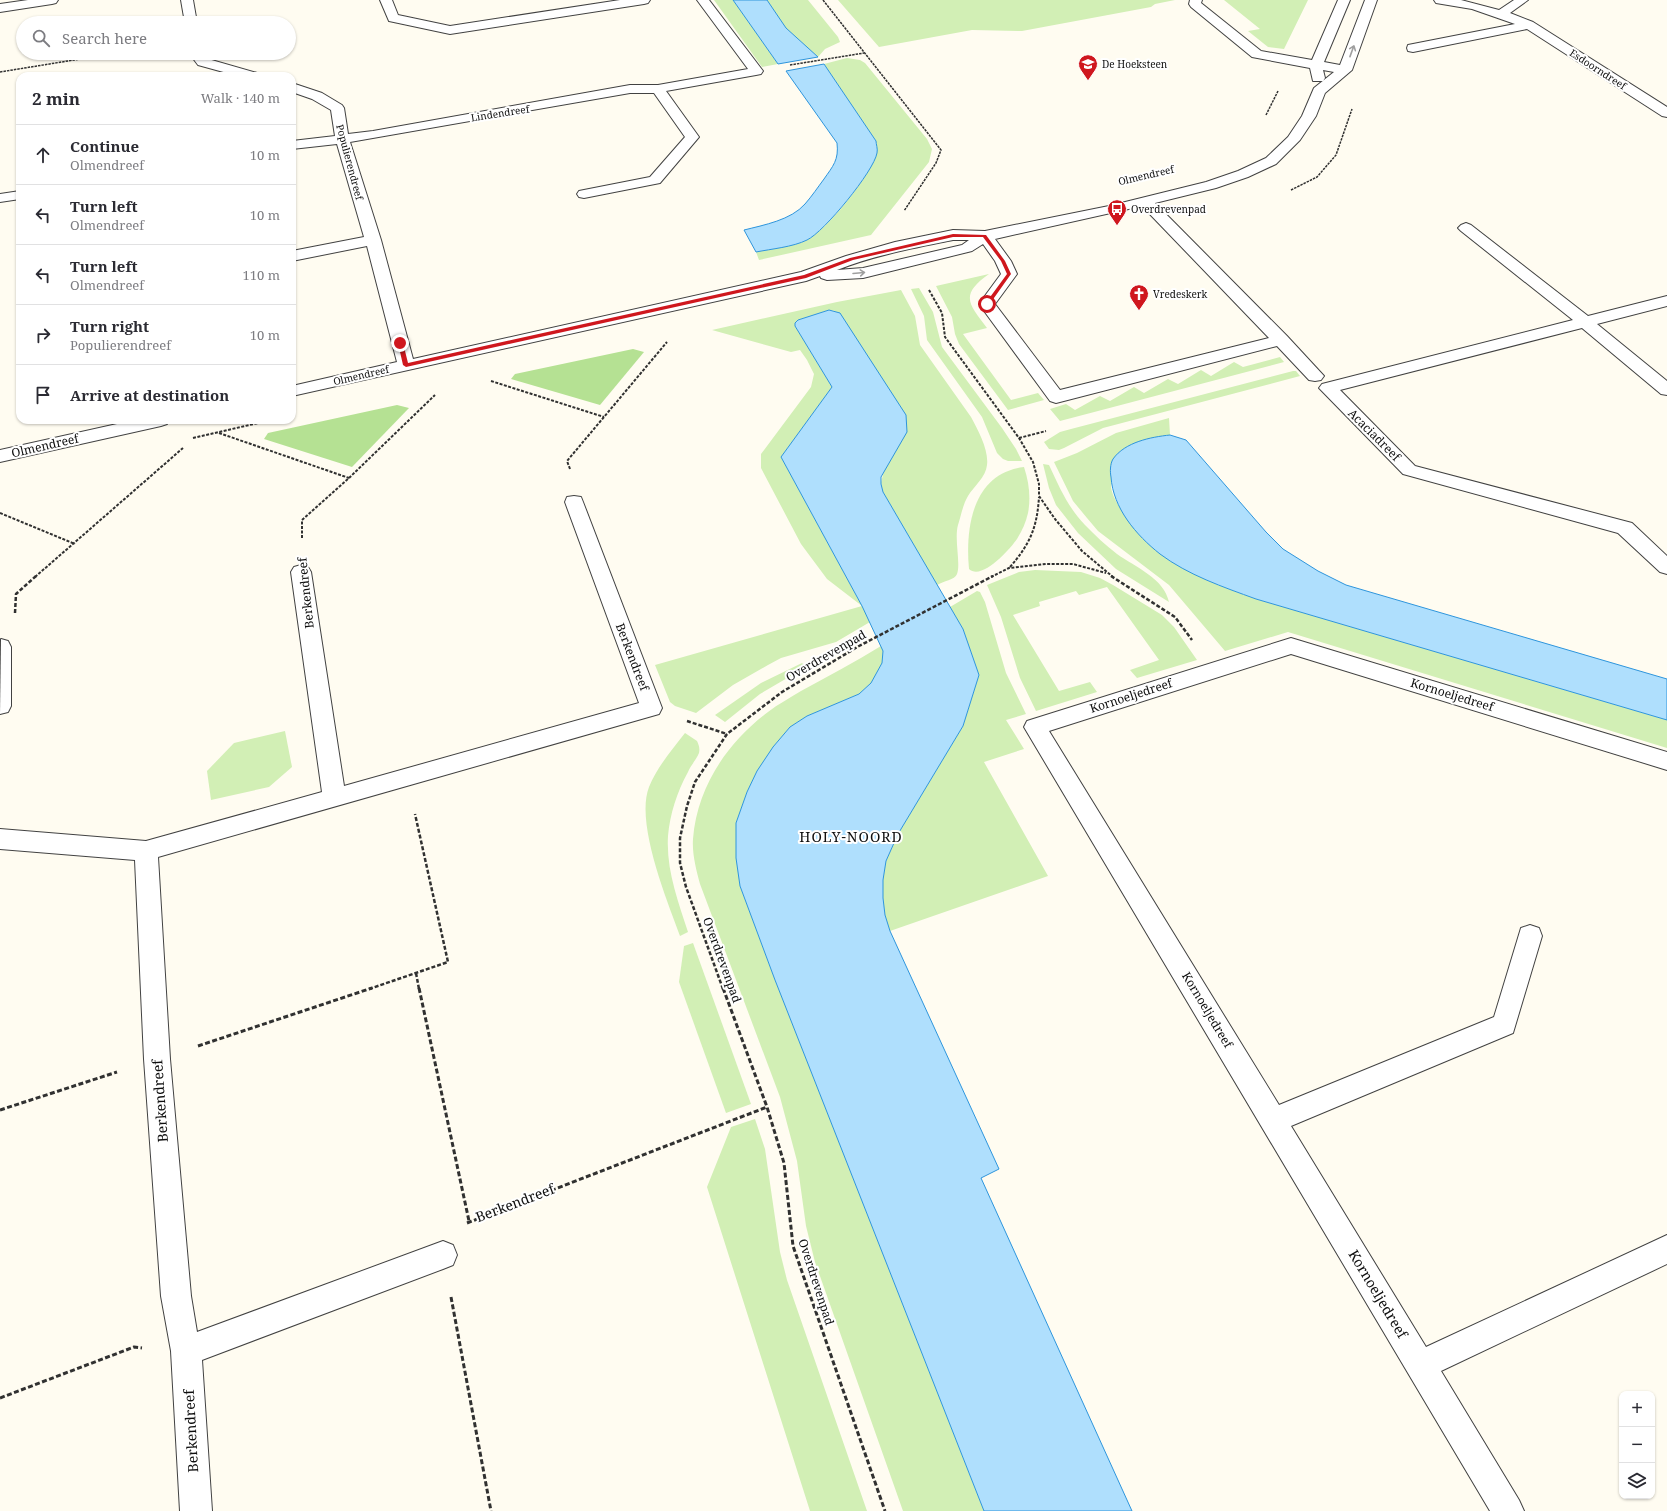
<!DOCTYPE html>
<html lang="en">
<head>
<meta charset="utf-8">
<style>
	:root { --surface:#fff; --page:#f7f7f7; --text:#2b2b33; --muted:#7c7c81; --line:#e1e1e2 }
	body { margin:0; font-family:"Noto Serif",serif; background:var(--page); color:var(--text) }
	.controls { position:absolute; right:12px; bottom:12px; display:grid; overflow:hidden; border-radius:8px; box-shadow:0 1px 3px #0004 }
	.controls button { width:36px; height:36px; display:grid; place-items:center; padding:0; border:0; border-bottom:1px solid var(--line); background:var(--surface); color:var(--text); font:20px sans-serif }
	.stop { position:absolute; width:12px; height:12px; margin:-9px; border:3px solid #cf171e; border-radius:50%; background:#fff }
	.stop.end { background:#cf171e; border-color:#fff; box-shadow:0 1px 4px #0008 }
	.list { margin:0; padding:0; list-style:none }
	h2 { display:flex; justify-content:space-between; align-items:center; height:52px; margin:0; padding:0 16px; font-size:17px }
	h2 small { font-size:13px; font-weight:400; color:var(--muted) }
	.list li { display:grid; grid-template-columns:26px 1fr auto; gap:12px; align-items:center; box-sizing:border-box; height:60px; padding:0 16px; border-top:1px solid var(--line) }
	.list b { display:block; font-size:15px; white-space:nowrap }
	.list p { margin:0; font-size:13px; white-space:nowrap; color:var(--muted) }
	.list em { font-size:13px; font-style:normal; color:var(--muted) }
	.icon { flex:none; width:22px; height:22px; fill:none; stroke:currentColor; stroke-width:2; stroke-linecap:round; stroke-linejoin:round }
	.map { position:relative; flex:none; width:1667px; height:1511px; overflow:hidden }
	.search { position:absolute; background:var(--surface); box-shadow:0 1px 3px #0004; left:16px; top:16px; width:280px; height:44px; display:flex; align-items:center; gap:10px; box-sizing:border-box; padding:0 14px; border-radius:22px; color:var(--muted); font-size:15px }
	.panel { position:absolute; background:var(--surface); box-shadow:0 1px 3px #0004; left:16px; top:72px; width:280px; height:352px; border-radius:12px }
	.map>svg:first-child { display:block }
	.green { fill:#d2efb5 }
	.forest { fill:#b5e193 }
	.water { fill:#afdffd; stroke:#2e95dc }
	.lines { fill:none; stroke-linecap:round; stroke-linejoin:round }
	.minor-casing { stroke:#424242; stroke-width:2 }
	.path-far3 { stroke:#313131; stroke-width:1.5; stroke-dasharray:2.5 1; stroke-linecap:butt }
	.path-far2 { stroke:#313131; stroke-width:2; stroke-dasharray:3 1.5; stroke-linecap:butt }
	.path-far1 { stroke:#313131; stroke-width:2.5; stroke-dasharray:4 2; stroke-linecap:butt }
	.path { stroke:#313131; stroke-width:3; stroke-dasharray:5 2.5; stroke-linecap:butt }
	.minor { fill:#fff; fill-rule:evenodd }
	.oneway { stroke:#9f9f9f }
	.route { fill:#cf171e }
	.labels { text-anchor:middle; stroke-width:4; stroke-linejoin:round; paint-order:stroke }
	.far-poi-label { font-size:10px; fill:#0f0f0f; stroke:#fff; text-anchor:start }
	.far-street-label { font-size:10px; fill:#0f0f0f; stroke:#fff }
	.street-label { font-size:12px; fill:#0f0f0f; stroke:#fff }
	.quarter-label { font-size:14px; letter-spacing:1px; fill:#0f0f0f; stroke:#fff }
	.near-street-label { font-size:14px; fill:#0f0f0f; stroke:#fff }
</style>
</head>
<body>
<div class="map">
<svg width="1667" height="1511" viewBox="0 0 1667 1511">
	<rect width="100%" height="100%" fill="#fffcf1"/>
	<!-- green -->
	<g class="green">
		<polygon points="714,0 733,0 778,64 762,67"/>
		<polygon points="767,0 808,0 838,37 840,42 825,49 818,57 785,28"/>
		<polygon points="838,0 1175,0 1155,4 1151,7 1022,31 972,30 879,47"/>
		<polygon points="1224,0 1308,0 1284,49 1268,47 1248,31 1260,29"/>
		<path d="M847 58 860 60 865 63 927 139 932 149 929 162 871 235 759 260 756 252C770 249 795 246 807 240 826 230 860 187 870 168 874 160 874 149 876 141L824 64Z"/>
		<path d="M989 274C959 295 969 304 987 328L963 334 1011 400 1038 393 1044 400 1008 410 959 344 955 334 952 317 936 286Z"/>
		<polygon points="919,288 933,312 942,347 1002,428 1016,449 1022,461 1008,461 1003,459 997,453 982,417 927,340 924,316 911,289"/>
		<path d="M901 290 915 316 920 345 971 417C978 430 989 450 987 465 986 477 974 486 968 496 963 504 961 516 958 525 954 539 961 564 957 574 955 580 943 581 937 585L883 492 881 483 884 470 835 311 829 310 798 320 795 326 832 387 781 457 862 606 870 622 836 642 781 658 768 665 733 685 696 713 675 706 670 702 655 665 862 606 827 579 801 544 761 468V454L811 387 814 374 807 360 800 350 791 352 712 330 837 302Z"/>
		<polygon points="1280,357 1284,362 1060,421 1050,409 1066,404 1075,410 1100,396 1110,401 1134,387 1144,393 1168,379 1178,384 1201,370 1211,376 1234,362 1243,367"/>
		<polygon points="1293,371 1296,371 1300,376 1103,428 1064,448 1059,450 1049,449 1044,442 1060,432 1071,429"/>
		<path d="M1169 418 1170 435C1152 438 1137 442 1120 451 1118 461 1111 478 1111 487 1112 495 1117 503 1121 509 1148 559 1205 581 1256 599L1667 720V748L1288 632 1225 651 1169 585 1098 531 1087 518 1073 501 1054 462 1077 453 1116 433Z"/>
		<path d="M1043 464 1049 465C1060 488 1067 506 1085 525 1095 535 1105 545 1117 554 1135 567 1164 578 1169 602L1116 569 1078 533 1056 505 1049 488Z"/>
		<path d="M1024 467C1029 482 1031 498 1028 513 1026 522 1022 531 1017 539 1010 549 982 581 969 569 965 527 973 473 1024 467Z"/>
		<polygon points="1035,570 1081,572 1100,578 1113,585 1162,615 1174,627 1197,660 1137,678 1130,670 1159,660 1107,587 1079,595 1076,591 1039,602 1040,606 1013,615 1059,691 1090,682 1097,692 1036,711 1020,678 1001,617 987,585 1019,572"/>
		<polygon points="977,591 980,592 985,602 1006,673 1026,714 1006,720 1024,749 984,762 1048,876 890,931 885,915 883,898 883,880 886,861 898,834 963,726 979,675 963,629 950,607"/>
		<path d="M881 646 883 651 882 663 871 683 859 694 807 716 790 727 773 747 757 771 747 792 736 823 740 886 775 980 984 1511H903L815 1262 806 1226 797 1161 780 1097 700 884C696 869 692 854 693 839 697 787 727 743 768 712 778 704 790 698 801 691 828 676 855 662 881 646Z"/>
		<polygon points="802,663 806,667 760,694 725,722 715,715 761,683"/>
		<polygon points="285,731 292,767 269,787 211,800 207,771 234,743"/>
		<path d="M685 733 697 741C699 745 700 749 699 753 696 760 691 765 688 772 677 792 670 814 668 836 666 870 678 901 688 932L680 936C667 900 635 823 649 787 657 767 672 750 685 733Z"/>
		<polygon points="693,943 751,1104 726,1113 679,982 684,946"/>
		<polygon points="755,1119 765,1149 780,1252 787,1280 867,1511 810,1511 707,1187 731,1127"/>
	</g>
	<!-- forest -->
	<g class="forest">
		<polygon points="633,349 644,352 600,405 511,379 515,374"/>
		<polygon points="397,405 409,408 352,467 264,439 268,433"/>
	</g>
	<!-- water -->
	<g class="water">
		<polygon points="733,0 767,0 786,28 818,57 778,64"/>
		<path d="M824 64 876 141C876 144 878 149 877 153 874 171 824 232 807 240 793 247 771 249 756 252L744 230C764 225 791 220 805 204 812 196 818 187 824 179 833 166 839 160 837 143L786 71Z"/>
		<polygon points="829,310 840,313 906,415 907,432 881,477 881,484 883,492 963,629 979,675 963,726 898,834 886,861 883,880 883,898 885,915 890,931 999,1169 981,1178 1132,1511 984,1511 775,980 740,886 736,858 736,823 747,792 757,771 773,747 790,727 807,716 859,694 871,683 882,663 883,651 862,606 781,457 832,387 795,326 795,323 798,320"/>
		<path d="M1170 435 1186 440 1266 532 1283 549 1318 571 1346 585 1667 679V720L1256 599C1223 587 1188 575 1160 554 1136 535 1113 508 1111 477 1110 472 1110 464 1113 459 1125 442 1151 437 1170 435Z"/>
	</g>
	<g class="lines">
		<defs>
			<g id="minor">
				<polygon points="28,0 58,0 56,3 52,4 0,12 0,4"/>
				<polygon points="181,0 193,0 197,23 185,23"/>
				<polygon points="380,0 392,0 398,15 450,26 620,0 650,0 648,3 644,4 450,34 389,21"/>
				<path d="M697 0H709L763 71 761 74 756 75 666 91 699 137 660 183 584 198 579 197 577 194 579 191 584 190 650 177 685 137 654 93H630L350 142 381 240 413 359 801 272 846 256 895 242 953 230 985 231 1109 206 1206 182 1238 171 1266 158 1288 137 1302 116 1314 88 1334 72 1323 70 1325 78 1323 81H1313L1310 68 1252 57 1191 7 1189 4 1190 0H1202L1201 3 1261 51 1312 60 1338 0H1350L1324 62 1340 65 1365 0H1377L1352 70 1325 93 1316 116 1300 140 1276 164 1248 177 1216 188 1155 203 1287 336 1324 376 1321 380 1315 381 1309 380 1277 346 1056 403 1050 401 979 304 1001 274 995 261 983 244 972 251 863 278 827 280 821 278 820 276 806 281 292 396V386L397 362 367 246 292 261V251L364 237 337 144 292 149V141L335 136 331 110 312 99 292 92V83L322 93 342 105 344 108 348 134 373 131 630 85H658L748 69ZM1142 206 1269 338 1060 390 995 304 1017 274 1011 261 995 239ZM953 240H969L962 245 863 268 837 270C875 255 914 248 953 240Z"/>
				<polygon points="1434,0 1461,0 1499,10 1514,0 1528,0 1510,13 1533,22 1667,107 1667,117 1662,116 1527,29 1413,52 1408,51 1407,48 1408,45 1515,24 1472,9 1436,3"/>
				<polygon points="189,53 202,53 208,59 257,73 259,76 238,76 198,65"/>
				<polygon points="20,191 20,199 0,202 0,194"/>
				<polygon points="1466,223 1471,225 1588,316 1667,296 1667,306 1597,324 1667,381 1667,395 1661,394 1582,328 1340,390 1415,466 1632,523 1667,556 1667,574 1660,572 1618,533 1403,474 1319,388 1322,384 1573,320 1461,231 1458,228 1461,225"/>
				<polygon points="135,420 170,420 167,424 161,426 0,462 0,450"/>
				<polygon points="574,496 581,497 583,502 662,708 659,714 158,857 170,1059 191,1296 197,1332 443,1241 453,1245 457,1255 453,1265 443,1269 202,1360 212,1511 180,1511 171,1351 161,1296 144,1059 135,860 0,849 0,829 146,841 322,792 291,572 294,567 301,565 308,567 311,572 344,786 639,703 565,502 567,497"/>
				<polygon points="1291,638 1667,752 1667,770 1291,654 1049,731 1279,1105 1494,1017 1521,928 1530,925 1539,928 1542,936 1513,1033 1291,1126 1426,1347 1667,1235 1667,1264 1441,1371 1519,1500 1524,1511 1490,1511 1024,727 1027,721"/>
				<polygon points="1,639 8,641 11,647 11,706 8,712 0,714"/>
			</g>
		</defs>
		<!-- minor casing -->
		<use href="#minor" class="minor-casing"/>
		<!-- path-far3 -->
		<g class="path-far3">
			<polyline points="823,0 941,150 936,163 904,211"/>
			<polyline points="790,65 864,53"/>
			<polyline points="0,72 117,53"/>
			<polyline points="1266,115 1278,91"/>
			<polyline points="1291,190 1317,177 1336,155 1352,109"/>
		</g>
		<!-- path-far2 -->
		<g class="path-far2">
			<polyline points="929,290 942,313 945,337 1019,438 1033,462 1039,484 1039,496 1055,519 1082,551 1113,577"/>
			<polyline points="491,381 604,417"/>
			<polyline points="219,433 349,478"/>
			<polyline points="193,438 271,420"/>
			<polyline points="1019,438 1046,431"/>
			<polyline points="570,469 567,461 667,342"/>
			<polyline points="0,513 75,544"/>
			<polyline points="302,538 302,520 349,478 435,395"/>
			<path d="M1010 567C1030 544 1037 528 1039 497"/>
			<polyline points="35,577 183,448"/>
			<polyline points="991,577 1009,568 1046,564 1073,564 1106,573"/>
		</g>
		<!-- path-far1 -->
		<g class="path-far1">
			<polyline points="1111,576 1175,617 1192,640"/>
			<polyline points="15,613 16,594 36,576"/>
			<polyline points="687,721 727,734"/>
			<polyline points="416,973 419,989"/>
			<polyline points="369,989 448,962 415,814"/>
			<polyline points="723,989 686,887 680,863 680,838 687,806 695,782 727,734 782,692 859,646 993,576"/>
		</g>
		<!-- path -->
		<g class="path">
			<polyline points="419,988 469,1221"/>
			<polyline points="723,988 767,1107 784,1163 793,1246 885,1511"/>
			<polyline points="198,1046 372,988"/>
			<polyline points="0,1110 117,1072"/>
			<polyline points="467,1223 767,1107"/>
			<polyline points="451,1297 491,1511"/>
			<polyline points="0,1398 134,1347 142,1348"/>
		</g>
		<!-- minor -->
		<use href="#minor" class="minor"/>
	</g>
	<!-- one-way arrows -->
	<defs><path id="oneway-shaft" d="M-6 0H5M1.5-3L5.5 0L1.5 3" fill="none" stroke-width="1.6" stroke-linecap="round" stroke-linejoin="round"/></defs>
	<g class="oneway">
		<use href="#oneway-shaft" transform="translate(1352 51) rotate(-70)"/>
		<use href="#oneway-shaft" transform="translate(859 273) rotate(-5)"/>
	</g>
	<!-- route -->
	<polygon class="route" points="953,234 986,235 1005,261 1011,274 989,305 985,304 1007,274 1001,261 983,237 953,237 853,260 806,278 406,367 403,365 398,343 400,342 403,343 408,363 804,275 850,258"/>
	<!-- icons -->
	<defs>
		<symbol id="school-pin" viewBox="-11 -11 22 30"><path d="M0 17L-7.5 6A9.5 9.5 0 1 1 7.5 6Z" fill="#cf171e" stroke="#fff"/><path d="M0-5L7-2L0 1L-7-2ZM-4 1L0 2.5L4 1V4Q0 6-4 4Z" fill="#fff"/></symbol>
		<symbol id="bus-pin" viewBox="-11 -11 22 30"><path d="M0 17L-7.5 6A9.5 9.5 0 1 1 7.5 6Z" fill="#cf171e" stroke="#fff"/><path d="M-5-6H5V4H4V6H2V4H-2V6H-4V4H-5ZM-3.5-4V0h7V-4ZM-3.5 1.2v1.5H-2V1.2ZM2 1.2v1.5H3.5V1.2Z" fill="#fff"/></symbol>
		<symbol id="church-pin" viewBox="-11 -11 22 30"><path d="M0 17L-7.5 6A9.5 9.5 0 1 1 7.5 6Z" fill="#cf171e" stroke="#fff"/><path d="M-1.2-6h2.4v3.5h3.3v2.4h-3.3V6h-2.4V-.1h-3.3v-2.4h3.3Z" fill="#fff"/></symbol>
	</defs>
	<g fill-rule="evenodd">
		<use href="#school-pin" x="1077" y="53" width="22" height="30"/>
		<use href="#bus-pin" x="1106" y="198" width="22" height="30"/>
		<use href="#church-pin" x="1128" y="283" width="22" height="30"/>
	</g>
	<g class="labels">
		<!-- far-poi labels -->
		<g class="far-poi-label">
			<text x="1102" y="68">De Hoeksteen</text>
			<text x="1131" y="213">Overdrevenpad</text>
			<text x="1153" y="298">Vredeskerk</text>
		</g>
		<!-- far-street labels -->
		<g class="far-street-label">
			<text transform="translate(1598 69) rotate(33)" y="4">Esdoorndreef</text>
			<text transform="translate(500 113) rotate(-9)" y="4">Lindendreef</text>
			<text transform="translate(350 162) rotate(75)" y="4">Populierendreef</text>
			<text transform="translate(1146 175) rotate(-13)" y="4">Olmendreef</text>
			<text transform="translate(361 375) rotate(-13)" y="4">Olmendreef</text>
		</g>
		<!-- street labels -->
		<g class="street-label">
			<text transform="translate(1374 435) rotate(45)" y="4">Acaciadreef</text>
			<text transform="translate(45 446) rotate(-13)" y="4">Olmendreef</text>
			<text transform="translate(306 593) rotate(-96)" y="4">Berkendreef</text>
			<text transform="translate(826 656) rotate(-30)" y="4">Overdrevenpad</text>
			<text transform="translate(632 657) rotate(69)" y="4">Berkendreef</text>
			<text transform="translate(1452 695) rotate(17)" y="4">Kornoeljedreef</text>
			<text transform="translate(1131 696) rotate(-18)" y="4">Kornoeljedreef</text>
			<text transform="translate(722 960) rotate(70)" y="4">Overdrevenpad</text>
			<text transform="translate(1207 1010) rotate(59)" y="4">Kornoeljedreef</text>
			<text transform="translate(816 1282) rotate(72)" y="4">Overdrevenpad</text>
		</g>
		<!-- quarter labels -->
		<g class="quarter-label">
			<text x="851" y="842">HOLY-NOORD</text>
		</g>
		<!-- near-street labels -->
		<g class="near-street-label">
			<text transform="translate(160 1101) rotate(-94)" y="5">Berkendreef</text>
			<text transform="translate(515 1203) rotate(-21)" y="5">Berkendreef</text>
			<text transform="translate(1378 1294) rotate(59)" y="5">Kornoeljedreef</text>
			<text transform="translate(191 1431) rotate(-93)" y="5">Berkendreef</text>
		</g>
	</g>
</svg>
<div class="controls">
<button>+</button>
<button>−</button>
<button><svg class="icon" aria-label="layers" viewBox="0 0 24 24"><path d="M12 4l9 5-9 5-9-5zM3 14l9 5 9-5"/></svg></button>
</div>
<div class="stop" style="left:987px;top:304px"></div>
<div class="stop end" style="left:400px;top:343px"></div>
<div class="search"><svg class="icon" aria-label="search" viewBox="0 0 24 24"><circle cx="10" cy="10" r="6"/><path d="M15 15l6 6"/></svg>Search here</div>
<section class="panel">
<h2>2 min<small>Walk · 140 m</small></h2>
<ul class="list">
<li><svg class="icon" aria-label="ahead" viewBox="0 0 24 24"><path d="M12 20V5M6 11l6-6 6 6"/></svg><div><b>Continue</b><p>Olmendreef</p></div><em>10 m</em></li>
<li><svg class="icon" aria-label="left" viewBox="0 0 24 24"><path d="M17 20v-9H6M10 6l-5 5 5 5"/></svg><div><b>Turn left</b><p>Olmendreef</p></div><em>10 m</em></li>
<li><svg class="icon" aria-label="left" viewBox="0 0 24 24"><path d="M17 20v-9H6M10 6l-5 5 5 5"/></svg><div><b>Turn left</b><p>Olmendreef</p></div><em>110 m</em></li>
<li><svg class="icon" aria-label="right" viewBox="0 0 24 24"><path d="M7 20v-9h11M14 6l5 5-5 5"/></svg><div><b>Turn right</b><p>Populierendreef</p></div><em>10 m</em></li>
<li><svg class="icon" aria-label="arrive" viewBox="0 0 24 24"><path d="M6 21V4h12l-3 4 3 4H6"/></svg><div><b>Arrive at destination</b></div></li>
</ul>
</section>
</div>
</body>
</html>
